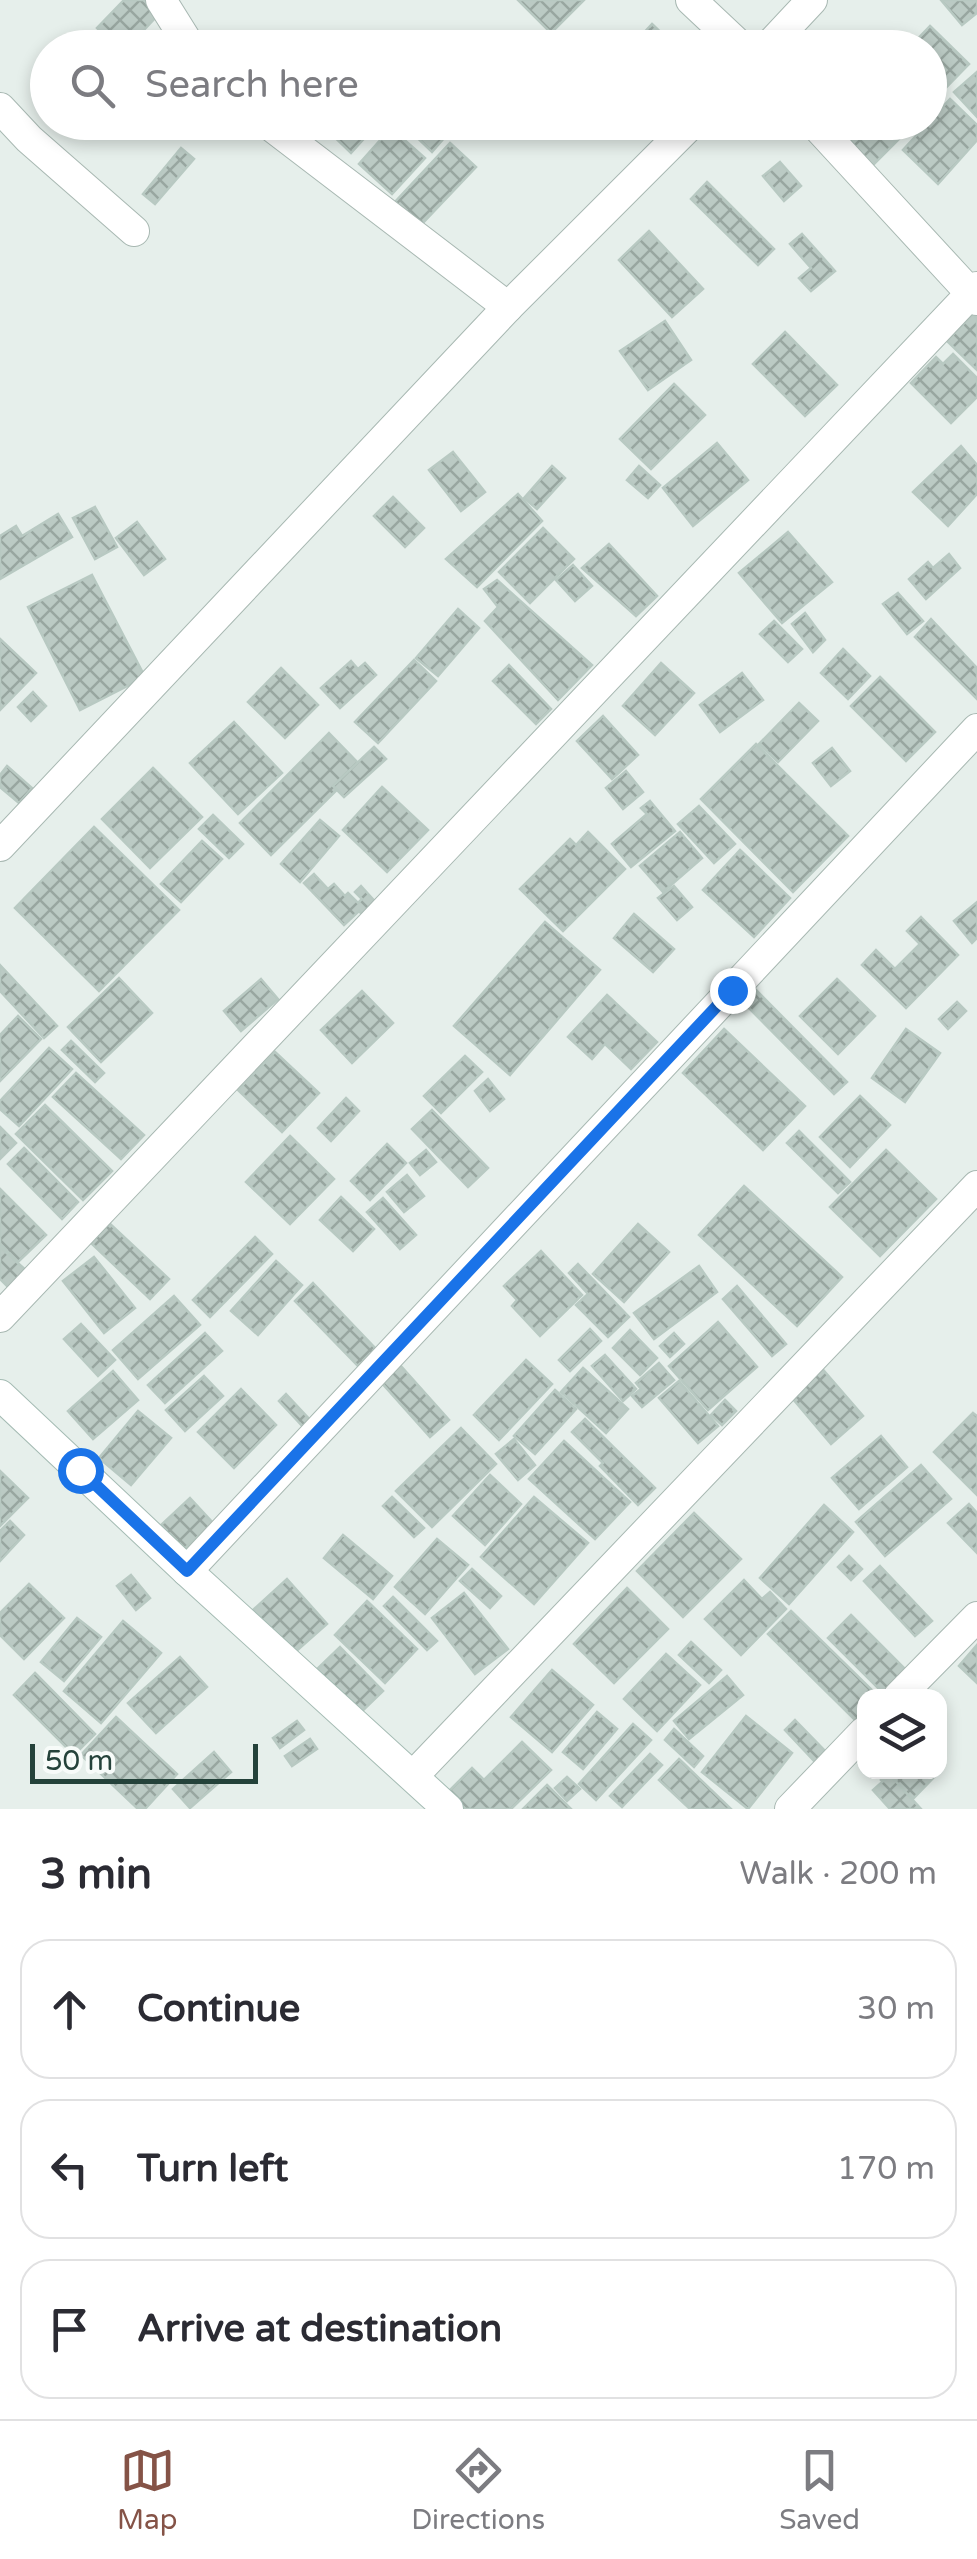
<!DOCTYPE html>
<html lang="en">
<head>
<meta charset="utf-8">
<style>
	:root { --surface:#fff; --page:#f7f7f7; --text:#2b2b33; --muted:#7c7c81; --line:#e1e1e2; --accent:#855347 }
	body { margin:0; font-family:"Varela Round",sans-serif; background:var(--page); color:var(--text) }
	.controls { position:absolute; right:30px; bottom:30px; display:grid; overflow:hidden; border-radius:20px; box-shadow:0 5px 15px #0003 }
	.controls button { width:90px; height:90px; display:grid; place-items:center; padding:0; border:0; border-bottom:2px solid var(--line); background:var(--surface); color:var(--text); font:50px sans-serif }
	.scale { position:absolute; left:30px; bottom:25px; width:228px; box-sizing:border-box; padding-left:10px; border:5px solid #24423a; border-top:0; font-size:28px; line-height:35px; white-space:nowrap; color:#24423a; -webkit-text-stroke:8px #f7fbf9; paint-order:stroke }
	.stop { position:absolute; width:30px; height:30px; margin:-22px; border:8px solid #1a73e8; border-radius:50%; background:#fff }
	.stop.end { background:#1a73e8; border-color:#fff; box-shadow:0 2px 10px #0008 }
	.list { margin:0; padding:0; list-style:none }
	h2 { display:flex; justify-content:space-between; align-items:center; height:130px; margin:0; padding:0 40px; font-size:42px }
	h2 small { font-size:32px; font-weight:400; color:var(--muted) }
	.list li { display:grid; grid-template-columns:65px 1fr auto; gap:30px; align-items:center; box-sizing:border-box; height:140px; margin:0 20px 20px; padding:0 20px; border:2px solid var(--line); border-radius:30px }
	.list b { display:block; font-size:38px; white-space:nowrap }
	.list em { font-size:32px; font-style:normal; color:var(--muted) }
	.icon { flex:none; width:55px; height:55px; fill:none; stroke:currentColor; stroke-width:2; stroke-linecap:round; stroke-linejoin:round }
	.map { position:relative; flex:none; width:977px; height:1809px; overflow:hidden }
	.search { position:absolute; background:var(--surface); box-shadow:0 5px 15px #0003; left:30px; right:30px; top:30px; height:110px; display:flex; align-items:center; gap:25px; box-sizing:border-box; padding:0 35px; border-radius:55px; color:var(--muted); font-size:38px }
	.sheet { height:610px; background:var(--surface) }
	nav { display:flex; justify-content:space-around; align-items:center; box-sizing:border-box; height:140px; border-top:2px solid var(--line); background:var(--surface); font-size:28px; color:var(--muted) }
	nav a { display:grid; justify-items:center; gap:5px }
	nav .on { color:var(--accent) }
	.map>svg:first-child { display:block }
	.building { fill:url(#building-cross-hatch); stroke:#b8c9c2; stroke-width:2.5 }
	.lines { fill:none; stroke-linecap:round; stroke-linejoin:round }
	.street-casing { stroke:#a8b8b2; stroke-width:32 }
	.secondary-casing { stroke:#a4bbb3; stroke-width:32 }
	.street { stroke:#fff; stroke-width:30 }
	.secondary { stroke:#fff; stroke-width:30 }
	.route { stroke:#1a73e8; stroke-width:12 }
</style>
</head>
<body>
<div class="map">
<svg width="977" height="1809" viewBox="0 0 977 1809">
	<defs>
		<pattern id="building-cross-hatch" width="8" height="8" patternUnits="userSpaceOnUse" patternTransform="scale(2.5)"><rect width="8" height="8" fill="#bbcac4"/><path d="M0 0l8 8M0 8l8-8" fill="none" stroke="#98a6a0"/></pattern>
	</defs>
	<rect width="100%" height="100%" fill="#e6efeb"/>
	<!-- building -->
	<g class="building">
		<polygon points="124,0 172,0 127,48 117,48 97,28"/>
		<polygon points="518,0 584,0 551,33"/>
		<polygon points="941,0 977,0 977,13 962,25"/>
		<polygon points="652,24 677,48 654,48 641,36"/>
		<polygon points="930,26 969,64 930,104 930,48 909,48"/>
		<polygon points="977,72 977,117 954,92"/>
		<polygon points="950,99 977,125 977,140 938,184 903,150"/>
		<polygon points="319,122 379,122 351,153"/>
		<polygon points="401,122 427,122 444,138 432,152"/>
		<polygon points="845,122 882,122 899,139 868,170 832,135"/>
		<polygon points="391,128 425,158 392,194 359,164"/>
		<polygon points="450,143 476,167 420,226 395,202"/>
		<polygon points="181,148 194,159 155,204 143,194"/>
		<polygon points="780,162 801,186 784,201 763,176"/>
		<polygon points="707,182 774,249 758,265 691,199"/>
		<polygon points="649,231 703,289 672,317 619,260"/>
		<polygon points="802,234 835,271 811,291 799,278 811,268 790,244"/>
		<polygon points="973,314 977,318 977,370 947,341"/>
		<polygon points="665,321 691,360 648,390 620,351"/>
		<polygon points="785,332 837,385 805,416 753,364"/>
		<polygon points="953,354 977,378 977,397 951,423 911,383 936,357 943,364"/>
		<polygon points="674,384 705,415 651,469 620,439"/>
		<polygon points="717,443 748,480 693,526 663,488"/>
		<polygon points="961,446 977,465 977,494 948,526 913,492"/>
		<polygon points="453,452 485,492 461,511 429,470"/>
		<polygon points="552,466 565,478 537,509 524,498"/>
		<polygon points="639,466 660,485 648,498 627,480"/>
		<polygon points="518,494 542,521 477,587 446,559"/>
		<polygon points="393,497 424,528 405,547 374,516"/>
		<polygon points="95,507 117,547 95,559 73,518"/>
		<polygon points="58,514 72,537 0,579 0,536 16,526 22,536"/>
		<polygon points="137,522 165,559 144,575 116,538"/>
		<polygon points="543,528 574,559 530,603 499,572"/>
		<polygon points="788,532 832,582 782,623 739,573"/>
		<polygon points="609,544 657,596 636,616 582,568"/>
		<polygon points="949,554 960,568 926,599 909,579 928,562 933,568"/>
		<polygon points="573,565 592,586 575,601 556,580"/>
		<polygon points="92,575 145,677 80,710 28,607"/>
		<polygon points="497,580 592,665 558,700 485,621 498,607 484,589"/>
		<polygon points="898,593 923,621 907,634 883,604"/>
		<polygon points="458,609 479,628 438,676 416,658"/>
		<polygon points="805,613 825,640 813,652 792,624"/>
		<polygon points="931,619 977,668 977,699 915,637"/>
		<polygon points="774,621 802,649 788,662 760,634"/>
		<polygon points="0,639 36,673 0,710"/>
		<polygon points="843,649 870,676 848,699 821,673"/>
		<polygon points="414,660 436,681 378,743 355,722"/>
		<polygon points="351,661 358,669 365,663 376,675 340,708 321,688"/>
		<polygon points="661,663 694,693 655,735 623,706"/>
		<polygon points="509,665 551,709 536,724 493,681"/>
		<polygon points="281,668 318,705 285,738 248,702"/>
		<polygon points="742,673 763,700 720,732 700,705"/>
		<polygon points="880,677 935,732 906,761 851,706"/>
		<polygon points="33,692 46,706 31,721 18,707"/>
		<polygon points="799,703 818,721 778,762 759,744"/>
		<polygon points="603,716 638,755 612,779 577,741"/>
		<polygon points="234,722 282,773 238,814 190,763"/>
		<polygon points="329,733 361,766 271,855 240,823"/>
		<polygon points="756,744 848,836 793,892 701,799"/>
		<polygon points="374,747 386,759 344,797 333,786"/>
		<polygon points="832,748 850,771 831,786 813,763"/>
		<polygon points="7,766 32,788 19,803 0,787 0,775"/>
		<polygon points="153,768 202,817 150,868 102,819"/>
		<polygon points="626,771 643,792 623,809 606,788"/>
		<polygon points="382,787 428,830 387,872 343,830"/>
		<polygon points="650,801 675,831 631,867 612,844 647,814 641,808"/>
		<polygon points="699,806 735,844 714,863 678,824"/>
		<polygon points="213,815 243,844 229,858 199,829"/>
		<polygon points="320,820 339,836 300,882 281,864"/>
		<polygon points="94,827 179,910 99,991 15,908"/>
		<polygon points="588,832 625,869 563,931 520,889 570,839 576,845"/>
		<polygon points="680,832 702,858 663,892 640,866"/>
		<polygon points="202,841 222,859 181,902 161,884"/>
		<polygon points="740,850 790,898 754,937 703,890"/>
		<polygon points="314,874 328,889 334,884 345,896 348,893 358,903 362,899 355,892 361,886 379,906 366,919 359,911 344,925 304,883"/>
		<polygon points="674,886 692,907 677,920 658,898"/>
		<polygon points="977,902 977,938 972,943 954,921"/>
		<polygon points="634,914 674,949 653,972 614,938"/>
		<polygon points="921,917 958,955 906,1008 862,965 876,950 895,969 920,944 907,931"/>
		<polygon points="545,922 600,970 510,1075 454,1026"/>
		<polygon points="0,965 57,1026 44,1038 0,991"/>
		<polygon points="119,978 152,1013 101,1062 68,1027"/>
		<polygon points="261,979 278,999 241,1031 224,1011"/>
		<polygon points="837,979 875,1016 838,1054 800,1016"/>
		<polygon points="754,988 847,1082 834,1094 741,1000"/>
		<polygon points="362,991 393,1023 352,1063 321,1030"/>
		<polygon points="607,995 657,1042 631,1069 605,1044 592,1059 568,1037"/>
		<polygon points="957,1002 966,1011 948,1029 939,1019"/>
		<polygon points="18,1016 41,1039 0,1081 0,1035"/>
		<polygon points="724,1029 805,1106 763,1150 683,1073"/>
		<polygon points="906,1029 940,1053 905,1102 872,1078"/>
		<polygon points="71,1041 104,1073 95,1082 62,1050"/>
		<polygon points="49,1048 72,1069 19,1126 0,1109 0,1101"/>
		<polygon points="275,1052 319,1093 282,1132 238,1090"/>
		<polygon points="465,1056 482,1072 441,1113 424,1096"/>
		<polygon points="76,1073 144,1135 121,1159 53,1097"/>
		<polygon points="488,1079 504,1099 490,1111 475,1091"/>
		<polygon points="860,1096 890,1125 850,1167 820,1137"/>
		<polygon points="346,1098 359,1111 331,1141 318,1128"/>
		<polygon points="45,1105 112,1171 83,1200 16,1134"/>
		<polygon points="432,1110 488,1168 468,1187 412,1129"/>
		<polygon points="0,1127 16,1143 0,1159"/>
		<polygon points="799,1131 850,1182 838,1193 787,1143"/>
		<polygon points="290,1136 334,1179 290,1224 246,1182"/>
		<polygon points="387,1144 406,1163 370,1200 351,1181"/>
		<polygon points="24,1148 78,1202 62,1219 8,1164"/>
		<polygon points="426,1150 436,1162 420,1175 410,1163"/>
		<polygon points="886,1150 936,1199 880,1256 830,1207"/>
		<polygon points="407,1175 424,1196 404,1212 387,1192"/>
		<polygon points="744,1186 842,1277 797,1326 699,1235"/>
		<polygon points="0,1189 46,1235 18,1262 0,1244"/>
		<polygon points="341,1197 374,1229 353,1251 320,1220"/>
		<polygon points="383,1198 416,1235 400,1249 367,1212"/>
		<polygon points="109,1223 169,1279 150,1299 91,1243"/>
		<polygon points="638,1224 669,1252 624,1302 593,1274"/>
		<polygon points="255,1237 272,1254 210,1317 193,1300"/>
		<polygon points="0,1247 29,1273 12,1291 0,1279"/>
		<polygon points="541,1251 582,1295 540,1336 512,1306 517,1300 504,1286"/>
		<polygon points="94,1257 135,1308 104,1333 63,1281"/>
		<polygon points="276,1261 302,1285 258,1335 231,1311"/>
		<polygon points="578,1264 629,1317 608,1337 576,1305 588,1294 569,1273"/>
		<polygon points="699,1266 717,1292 654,1339 634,1313"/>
		<polygon points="313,1283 376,1349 358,1366 295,1301"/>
		<polygon points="737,1286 786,1344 772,1356 723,1299"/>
		<polygon points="174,1296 200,1325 138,1379 113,1350"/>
		<polygon points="718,1322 757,1367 708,1410 669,1366"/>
		<polygon points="81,1324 115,1360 98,1376 64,1339"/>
		<polygon points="590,1329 601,1341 570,1371 559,1360"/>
		<polygon points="630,1330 657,1358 640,1375 613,1348"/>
		<polygon points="205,1333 222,1351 165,1403 148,1385"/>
		<polygon points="674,1333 684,1344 670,1357 660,1346"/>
		<polygon points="605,1355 636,1389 623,1401 592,1366"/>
		<polygon points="526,1360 552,1384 499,1440 474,1415"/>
		<polygon points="659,1363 674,1380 642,1407 632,1396 641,1389 636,1383"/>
		<polygon points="400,1365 449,1420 430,1437 381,1382"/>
		<polygon points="819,1365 863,1416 831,1444 787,1392"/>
		<polygon points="583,1368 628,1409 606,1433 561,1392"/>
		<polygon points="113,1371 138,1400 93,1439 68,1411"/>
		<polygon points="204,1376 223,1396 185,1431 166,1410"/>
		<polygon points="679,1381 718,1426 698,1443 659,1398"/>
		<polygon points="241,1389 276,1425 234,1468 198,1432"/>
		<polygon points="555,1390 576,1409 535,1454 514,1436"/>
		<polygon points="286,1394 312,1422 305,1429 279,1401"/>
		<polygon points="725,1400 736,1411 722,1425 711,1415"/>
		<polygon points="138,1411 171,1438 131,1485 99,1458"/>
		<polygon points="973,1413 977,1416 977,1495 934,1452"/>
		<polygon points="585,1419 655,1488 638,1505 600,1466 603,1463 572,1432"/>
		<polygon points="461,1428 496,1464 432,1527 396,1491"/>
		<polygon points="881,1436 907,1467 859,1509 832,1478"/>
		<polygon points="514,1439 535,1465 518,1480 496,1454"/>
		<polygon points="564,1441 630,1502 595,1539 529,1479"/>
		<polygon points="921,1465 951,1499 885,1556 856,1522"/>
		<polygon points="0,1471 28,1498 0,1526"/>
		<polygon points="490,1475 521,1504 485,1545 453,1516"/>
		<polygon points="392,1497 424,1528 414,1537 383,1506"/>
		<polygon points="534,1497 588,1543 534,1604 481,1557"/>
		<polygon points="190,1498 213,1523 182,1551 160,1526"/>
		<polygon points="969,1504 977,1513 977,1553 948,1523"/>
		<polygon points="824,1505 853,1532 789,1604 760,1578"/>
		<polygon points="694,1513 741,1559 683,1617 637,1571"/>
		<polygon points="10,1521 24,1535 0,1561 0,1531"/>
		<polygon points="343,1535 392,1576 373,1599 324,1558"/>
		<polygon points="437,1539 468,1565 425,1614 395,1587"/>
		<polygon points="849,1556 862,1569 851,1580 838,1567"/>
		<polygon points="880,1566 932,1621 915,1636 864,1581"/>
		<polygon points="472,1569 501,1596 490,1608 460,1581"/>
		<polygon points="131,1575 150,1598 136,1610 117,1586"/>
		<polygon points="287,1579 327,1624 293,1654 253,1610"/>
		<polygon points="744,1580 762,1599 770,1592 786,1609 741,1655 705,1619"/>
		<polygon points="29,1584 64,1618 24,1659 0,1635 0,1613"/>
		<polygon points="627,1588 668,1629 614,1683 574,1644"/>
		<polygon points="464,1593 508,1649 475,1674 432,1618"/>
		<polygon points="393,1597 437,1641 427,1650 384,1606"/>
		<polygon points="367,1601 417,1649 385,1683 335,1635"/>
		<polygon points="791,1611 878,1696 864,1696 864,1712 856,1721 768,1634"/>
		<polygon points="851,1615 909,1673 886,1696 828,1638"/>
		<polygon points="77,1618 101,1637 64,1681 41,1662"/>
		<polygon points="123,1621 161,1653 101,1723 64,1691"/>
		<polygon points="691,1642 721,1670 709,1683 679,1655"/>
		<polygon points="977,1645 977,1683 959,1666"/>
		<polygon points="340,1647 383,1691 356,1717 313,1673"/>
		<polygon points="666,1654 700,1685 657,1731 624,1699"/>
		<polygon points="180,1657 207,1687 156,1733 128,1703"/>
		<polygon points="552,1670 593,1705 552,1752 511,1717"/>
		<polygon points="35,1673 95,1734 74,1755 14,1695"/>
		<polygon points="727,1676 743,1695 689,1739 674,1721"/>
		<polygon points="597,1712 617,1729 583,1769 563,1752"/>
		<polygon points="746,1716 792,1753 748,1809 702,1772"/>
		<polygon points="116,1717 177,1774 145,1809 138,1809 81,1755"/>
		<polygon points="795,1720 827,1753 816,1763 785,1730"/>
		<polygon points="297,1721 304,1730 280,1748 273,1738"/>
		<polygon points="633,1724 651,1740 596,1800 579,1784"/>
		<polygon points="674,1729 703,1756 694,1767 665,1740"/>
		<polygon points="310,1739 317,1749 292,1766 285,1756"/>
		<polygon points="522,1742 551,1770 511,1809 465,1809 448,1792 472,1768 484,1780"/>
		<polygon points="214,1752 231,1772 190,1808 173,1789"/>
		<polygon points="650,1754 662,1765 622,1807 610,1796"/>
		<polygon points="679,1759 731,1809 690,1809 659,1780"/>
		<polygon points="889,1772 939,1772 908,1804 881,1780"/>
		<polygon points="890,1775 921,1809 890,1809 873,1790"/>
		<polygon points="567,1777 580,1789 567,1801 555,1788"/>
		<polygon points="547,1785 571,1809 523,1809"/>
	</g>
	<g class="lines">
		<defs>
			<g id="street">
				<polyline points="161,0 191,48"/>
				<polyline points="691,0 742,48"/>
				<polyline points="767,48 812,0"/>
				<polyline points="0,108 29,139 134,231"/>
				<polyline points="266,122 508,307"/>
				<polyline points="813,122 977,300"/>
				<polyline points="0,846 508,307 693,122"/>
				<polyline points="0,1317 977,287"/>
				<polyline points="187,1571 977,729"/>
				<polyline points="899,1696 977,1617"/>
				<polyline points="413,1776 977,1186"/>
				<polyline points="790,1809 864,1732"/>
			</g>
			<polyline id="secondary" points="0,1395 187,1571 448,1809"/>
		</defs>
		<!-- street casing -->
		<use href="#street" class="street-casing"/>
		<!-- secondary casing -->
		<use href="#secondary" class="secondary-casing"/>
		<!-- street -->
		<use href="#street" class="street"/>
		<!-- secondary -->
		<use href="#secondary" class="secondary"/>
	</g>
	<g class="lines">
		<!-- route -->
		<polyline class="route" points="80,1470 187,1571 732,990"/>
	</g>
</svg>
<div class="controls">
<button><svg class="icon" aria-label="layers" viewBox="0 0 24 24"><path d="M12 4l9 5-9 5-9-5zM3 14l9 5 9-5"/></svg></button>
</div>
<div class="scale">50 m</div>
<div class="stop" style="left:80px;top:1470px"></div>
<div class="stop end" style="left:732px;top:990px"></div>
<div class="search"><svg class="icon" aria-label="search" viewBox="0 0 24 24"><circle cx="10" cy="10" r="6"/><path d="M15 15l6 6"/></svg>Search here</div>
</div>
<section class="sheet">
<h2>3 min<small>Walk · 200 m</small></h2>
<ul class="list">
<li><svg class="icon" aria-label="ahead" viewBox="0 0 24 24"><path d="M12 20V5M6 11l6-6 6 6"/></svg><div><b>Continue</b></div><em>30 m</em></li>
<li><svg class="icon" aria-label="left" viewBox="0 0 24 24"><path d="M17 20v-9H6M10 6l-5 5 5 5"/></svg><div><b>Turn left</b></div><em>170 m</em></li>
<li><svg class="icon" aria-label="arrive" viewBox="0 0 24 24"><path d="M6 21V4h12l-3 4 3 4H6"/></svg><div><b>Arrive at destination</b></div></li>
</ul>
</section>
<nav>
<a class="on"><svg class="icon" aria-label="map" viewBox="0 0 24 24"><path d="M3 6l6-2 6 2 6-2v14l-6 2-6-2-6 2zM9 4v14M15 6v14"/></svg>Map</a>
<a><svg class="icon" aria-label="directions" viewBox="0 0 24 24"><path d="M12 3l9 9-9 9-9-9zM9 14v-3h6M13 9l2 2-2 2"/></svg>Directions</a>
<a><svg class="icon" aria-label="saved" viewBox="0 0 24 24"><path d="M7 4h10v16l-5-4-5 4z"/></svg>Saved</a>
</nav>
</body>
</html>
